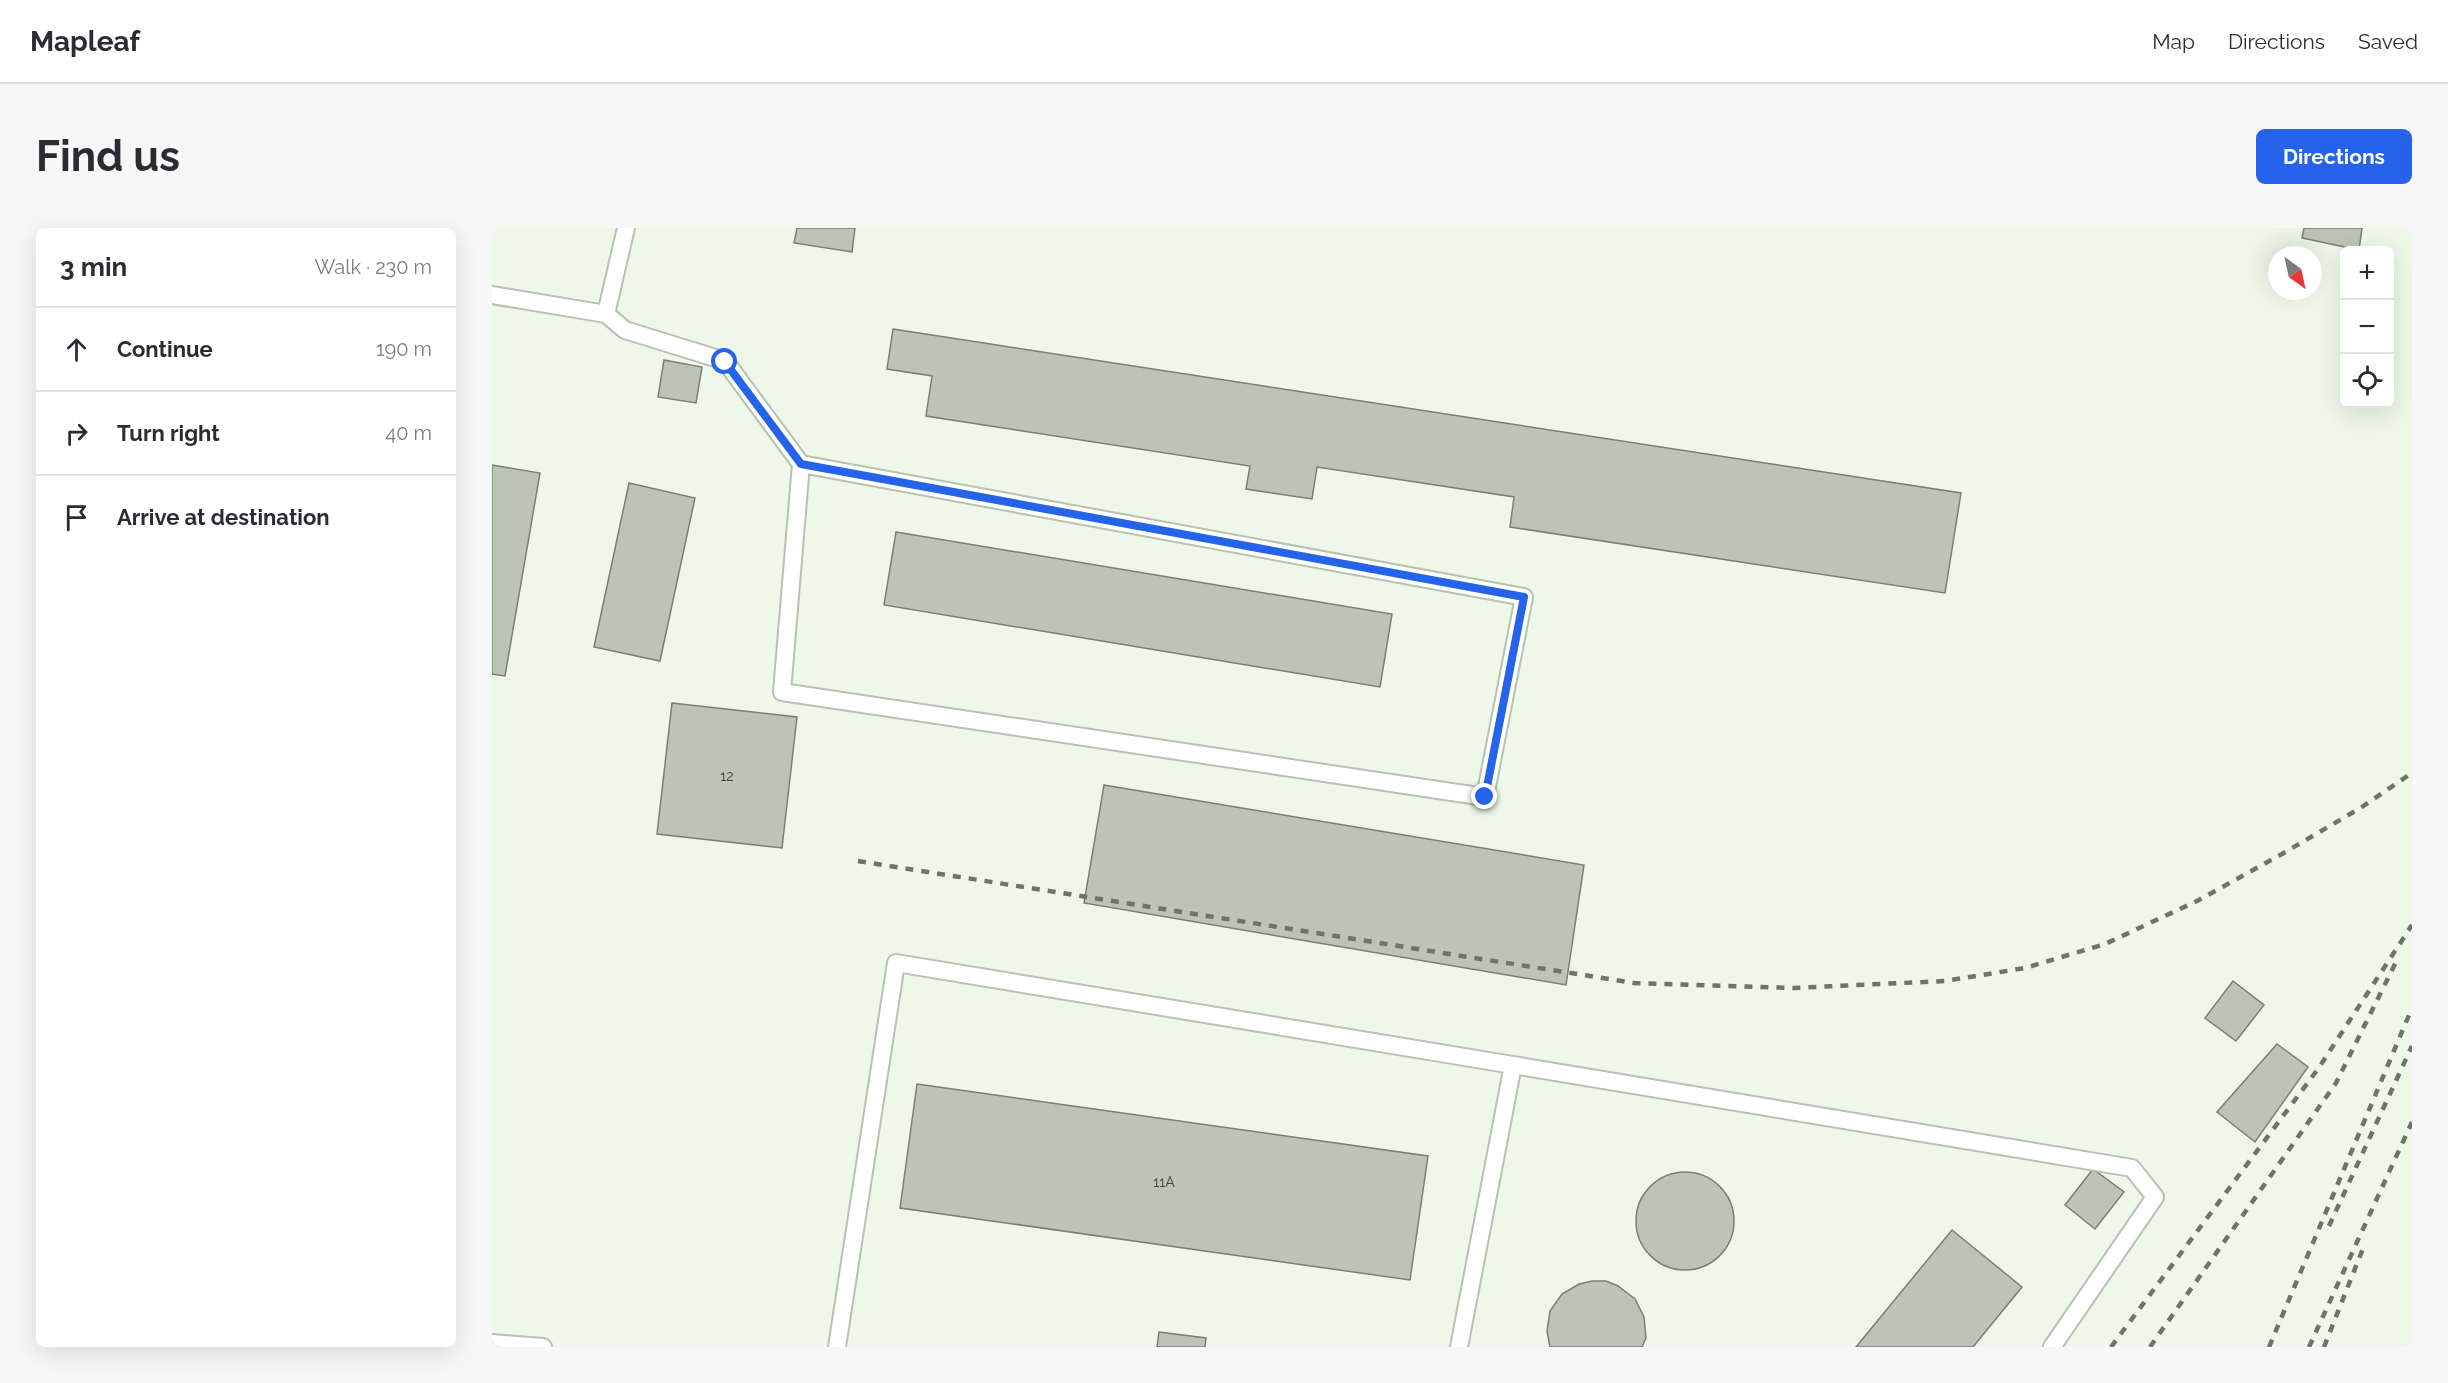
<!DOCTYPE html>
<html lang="en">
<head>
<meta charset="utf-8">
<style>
	:root { --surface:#fff; --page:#f7f7f7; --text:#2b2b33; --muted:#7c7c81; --line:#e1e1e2; --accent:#2563eb }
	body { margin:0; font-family:Raleway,sans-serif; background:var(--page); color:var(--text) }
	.controls { position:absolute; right:18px; top:18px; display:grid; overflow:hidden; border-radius:9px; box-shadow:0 6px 24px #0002 }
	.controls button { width:54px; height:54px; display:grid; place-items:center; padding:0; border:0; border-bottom:2px solid var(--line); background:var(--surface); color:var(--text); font:30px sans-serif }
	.compass { position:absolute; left:1776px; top:18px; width:54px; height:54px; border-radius:50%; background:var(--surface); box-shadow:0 6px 24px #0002; rotate:147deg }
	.stop { position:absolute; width:18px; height:18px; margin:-14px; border:4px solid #2563eb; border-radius:50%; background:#fff }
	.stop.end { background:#2563eb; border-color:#fff; box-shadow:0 2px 6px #0008 }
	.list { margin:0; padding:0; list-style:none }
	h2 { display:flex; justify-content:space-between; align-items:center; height:78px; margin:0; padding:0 24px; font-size:26px }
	h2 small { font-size:20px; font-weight:400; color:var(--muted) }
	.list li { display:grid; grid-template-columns:39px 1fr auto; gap:18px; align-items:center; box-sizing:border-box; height:84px; padding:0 24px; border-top:2px solid var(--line) }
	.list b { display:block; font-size:22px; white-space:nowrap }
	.list em { font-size:20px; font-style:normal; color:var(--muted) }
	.icon { flex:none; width:33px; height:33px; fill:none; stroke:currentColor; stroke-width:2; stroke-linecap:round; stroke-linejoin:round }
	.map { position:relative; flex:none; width:1920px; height:1119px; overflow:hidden; border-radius:9px }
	header { display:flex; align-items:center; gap:36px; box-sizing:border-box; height:84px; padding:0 30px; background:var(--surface); border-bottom:2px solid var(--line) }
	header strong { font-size:28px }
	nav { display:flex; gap:33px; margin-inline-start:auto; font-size:21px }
	.intro { display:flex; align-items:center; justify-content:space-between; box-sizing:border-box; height:144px; padding:0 36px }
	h1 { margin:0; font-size:42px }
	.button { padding:15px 27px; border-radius:9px; background:var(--accent); color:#fff; font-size:21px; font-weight:700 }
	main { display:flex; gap:36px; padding:0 36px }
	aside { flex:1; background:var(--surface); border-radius:9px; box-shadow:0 6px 24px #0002 }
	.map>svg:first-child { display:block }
	.building { fill:#bac5b6; stroke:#778173; stroke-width:1.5 }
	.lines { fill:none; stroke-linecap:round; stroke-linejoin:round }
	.lane-casing { stroke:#b7c2b3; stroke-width:20 }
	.lane { stroke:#fff; stroke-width:16 }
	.rail { stroke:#6d746b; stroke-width:4.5; stroke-dasharray:8 8; stroke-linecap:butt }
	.route { stroke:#2563eb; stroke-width:8 }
	.labels { text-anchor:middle; stroke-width:6; stroke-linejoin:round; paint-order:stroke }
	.number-label { font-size:14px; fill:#3d423b }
</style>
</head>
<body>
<header>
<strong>Mapleaf</strong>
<nav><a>Map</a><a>Directions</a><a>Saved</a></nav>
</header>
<div class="intro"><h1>Find us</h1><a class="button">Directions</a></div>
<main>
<aside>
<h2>3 min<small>Walk · 230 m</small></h2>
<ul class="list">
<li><svg class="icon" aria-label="ahead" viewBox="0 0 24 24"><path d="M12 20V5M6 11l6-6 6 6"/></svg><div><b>Continue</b></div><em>190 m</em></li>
<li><svg class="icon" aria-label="right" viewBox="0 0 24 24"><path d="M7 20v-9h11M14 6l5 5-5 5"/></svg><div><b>Turn right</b></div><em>40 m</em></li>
<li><svg class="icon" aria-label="arrive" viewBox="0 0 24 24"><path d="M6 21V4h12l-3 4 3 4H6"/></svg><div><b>Arrive at destination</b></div></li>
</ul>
</aside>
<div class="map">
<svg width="1920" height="1119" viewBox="0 0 1920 1119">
	<rect width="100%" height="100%" fill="#edf8e9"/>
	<!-- building -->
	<g class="building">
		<polygon points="305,0 363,0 360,24 302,15"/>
		<polygon points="1812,0 1870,0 1867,22 1810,10"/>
		<polygon points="401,101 1469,265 1453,365 1018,299 1022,269 825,239 820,271 754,261 758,238 434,188 440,148 395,141"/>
		<polygon points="172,132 210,139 204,175 166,169"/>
		<polygon points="0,237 48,245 13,448 0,446"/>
		<polygon points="137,255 203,270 168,433 102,419"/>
		<polygon points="404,304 900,386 888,459 392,377"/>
		<polygon points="180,475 305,489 290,620 165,606"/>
		<polygon points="612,557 1092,637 1074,757 592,675"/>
		<polygon points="1741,753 1772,777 1744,813 1713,790"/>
		<polygon points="1785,816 1816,839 1763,914 1725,884"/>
		<polygon points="425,856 936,928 918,1052 408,980"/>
		<polygon points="1601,941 1632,964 1603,1001 1573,977"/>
		<circle cx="1193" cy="993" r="49"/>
		<polygon points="1460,1002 1530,1059 1481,1119 1364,1119"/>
		<polygon points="1100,1053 1114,1053 1126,1058 1143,1071 1152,1089 1154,1110 1150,1119 1058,1119 1055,1103 1058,1083 1070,1066 1087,1056"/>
		<polygon points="667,1104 714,1110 713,1119 665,1119"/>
	</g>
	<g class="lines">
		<defs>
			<g id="lane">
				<polyline points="0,67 114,86 134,0"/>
				<polyline points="114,86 133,102 233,133 309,236 290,464 993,569 1032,369 309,236"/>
				<polyline points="0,1115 51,1119"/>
				<polyline points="345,1119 404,735 1021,837"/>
				<polyline points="967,1119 1021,837 1640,940 1663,969 1560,1119"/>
			</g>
		</defs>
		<!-- lane casing -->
		<use href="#lane" class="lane-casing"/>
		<!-- lane -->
		<use href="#lane" class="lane"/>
		<!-- rail -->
		<g class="rail">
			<polyline points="366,633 1142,755 1301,760 1453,753 1533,740 1613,716 1705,673 1790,626 1870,579 1920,545"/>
			<polyline points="1837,998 1920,818"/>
			<polyline points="1619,1119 1826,841 1920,697"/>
			<polyline points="1658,1119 1844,855 1905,732"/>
			<polyline points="1777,1119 1920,780"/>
			<polyline points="1817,1119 1920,894"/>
			<polyline points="1832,1119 1872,1018"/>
		</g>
	</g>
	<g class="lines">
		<!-- route -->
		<polyline class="route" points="233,134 309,236 1032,369 993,569"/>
	</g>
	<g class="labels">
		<!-- number labels -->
		<g class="number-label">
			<text x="235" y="553">12</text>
			<text x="672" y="959">11А</text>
		</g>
	</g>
</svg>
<div class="controls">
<button>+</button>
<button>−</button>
<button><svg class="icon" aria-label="locate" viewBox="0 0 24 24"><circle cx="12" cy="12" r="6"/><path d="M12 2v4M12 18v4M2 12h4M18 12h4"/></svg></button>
</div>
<svg class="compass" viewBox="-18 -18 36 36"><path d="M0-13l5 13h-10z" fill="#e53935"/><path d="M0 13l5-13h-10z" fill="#7c7c81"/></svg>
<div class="stop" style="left:233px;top:134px"></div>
<div class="stop end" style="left:993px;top:569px"></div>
</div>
</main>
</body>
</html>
